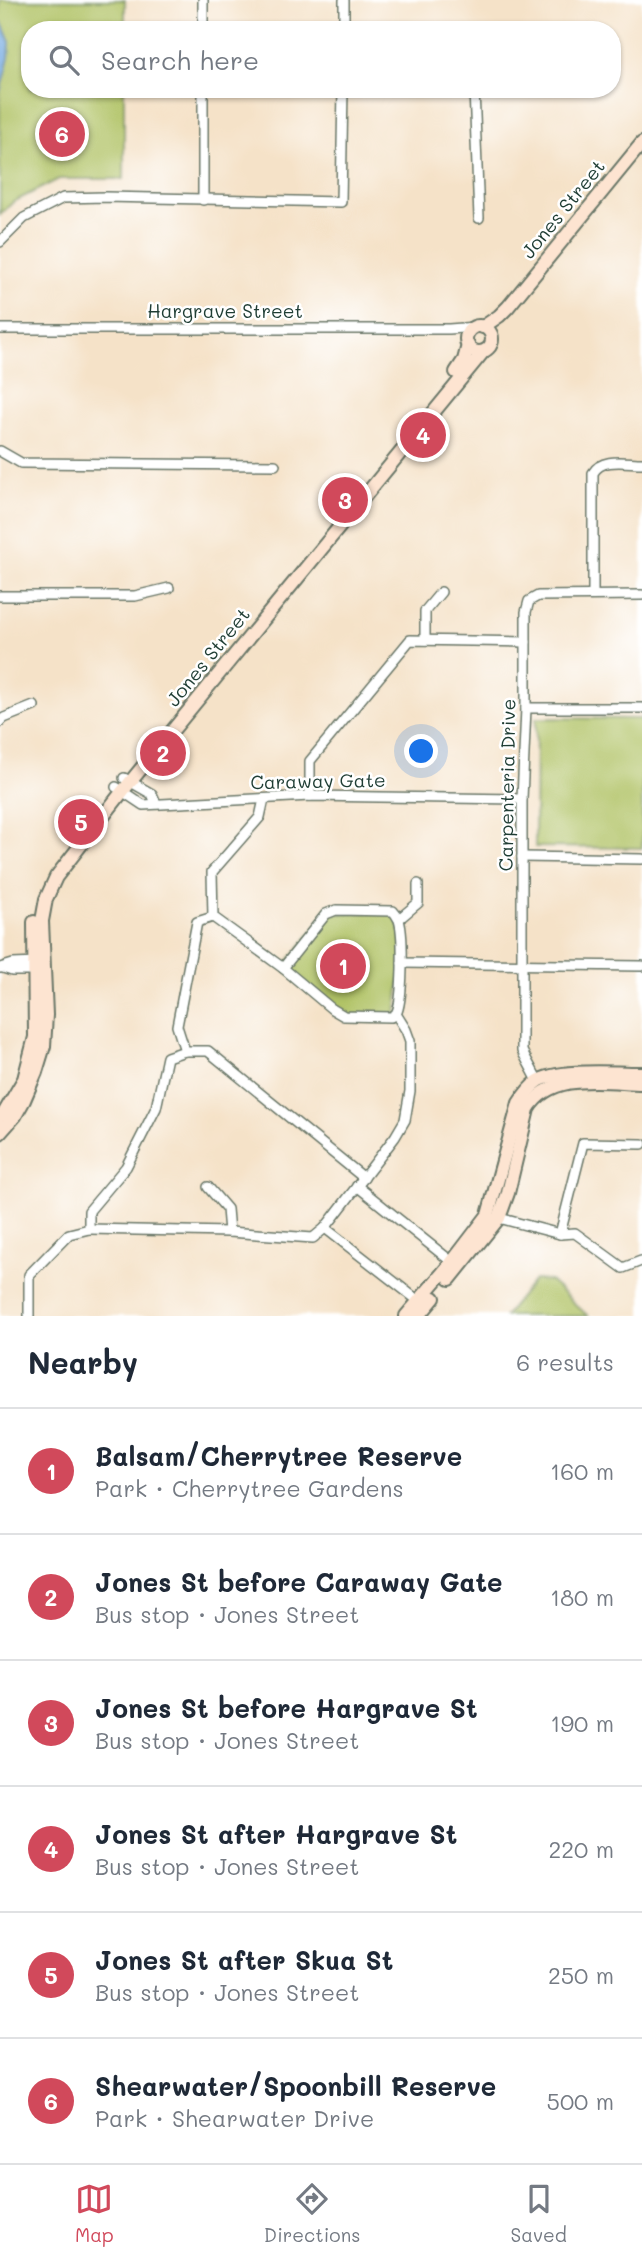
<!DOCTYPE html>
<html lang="en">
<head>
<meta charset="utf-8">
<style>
	:root { --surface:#fff; --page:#f2f2f3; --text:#1f2937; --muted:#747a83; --line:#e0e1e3; --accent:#d1495b }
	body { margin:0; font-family:Mali,sans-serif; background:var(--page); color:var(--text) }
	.you { position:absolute; left:422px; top:752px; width:24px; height:24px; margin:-18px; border:5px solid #fff; border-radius:50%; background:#1a73e8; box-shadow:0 0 0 10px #1a73e833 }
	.badge { display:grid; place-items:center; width:46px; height:46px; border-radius:50%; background:var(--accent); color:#fff; font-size:23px; font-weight:700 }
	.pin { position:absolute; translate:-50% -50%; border:4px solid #fff; box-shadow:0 2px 7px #0006 }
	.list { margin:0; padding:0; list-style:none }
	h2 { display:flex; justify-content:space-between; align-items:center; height:91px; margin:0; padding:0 28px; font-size:30px }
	h2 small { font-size:23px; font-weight:400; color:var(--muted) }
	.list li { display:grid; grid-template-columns:46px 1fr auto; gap:21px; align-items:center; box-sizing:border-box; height:126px; padding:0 28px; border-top:2px solid var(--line) }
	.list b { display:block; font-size:26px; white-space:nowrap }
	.list p { margin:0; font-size:23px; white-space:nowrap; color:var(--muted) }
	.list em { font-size:23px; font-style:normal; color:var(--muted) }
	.icon { flex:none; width:38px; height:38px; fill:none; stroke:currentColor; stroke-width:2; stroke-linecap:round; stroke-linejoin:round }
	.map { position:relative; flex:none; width:642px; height:1316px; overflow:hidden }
	.search { position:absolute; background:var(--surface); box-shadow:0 2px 5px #0004; left:21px; right:21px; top:21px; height:77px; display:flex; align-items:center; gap:18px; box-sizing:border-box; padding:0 24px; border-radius:28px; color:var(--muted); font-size:26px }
	.sheet { height:847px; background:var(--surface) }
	nav { display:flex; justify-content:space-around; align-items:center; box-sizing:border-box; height:98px; border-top:2px solid var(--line); background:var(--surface); font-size:19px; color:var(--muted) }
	nav a { display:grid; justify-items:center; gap:4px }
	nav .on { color:var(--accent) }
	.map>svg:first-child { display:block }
	.green { fill:#b1c366; stroke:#68804d; stroke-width:2 }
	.water { fill:#72a9e1; stroke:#48738a; stroke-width:2 }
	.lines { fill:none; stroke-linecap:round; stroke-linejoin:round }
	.street-casing { stroke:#6a7768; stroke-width:12 }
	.secondary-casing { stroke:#6a7768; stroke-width:16 }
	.street { stroke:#fff; stroke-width:9 }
	.secondary { stroke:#fde4d1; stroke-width:12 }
	.labels { text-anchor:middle; stroke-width:5; stroke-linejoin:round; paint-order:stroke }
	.street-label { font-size:19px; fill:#1f3d34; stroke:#fff }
</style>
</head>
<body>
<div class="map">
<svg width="642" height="1316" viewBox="0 0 642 1316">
	<rect width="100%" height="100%" fill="#fff"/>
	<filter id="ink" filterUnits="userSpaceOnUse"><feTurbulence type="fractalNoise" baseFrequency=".0143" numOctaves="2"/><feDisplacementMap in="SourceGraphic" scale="14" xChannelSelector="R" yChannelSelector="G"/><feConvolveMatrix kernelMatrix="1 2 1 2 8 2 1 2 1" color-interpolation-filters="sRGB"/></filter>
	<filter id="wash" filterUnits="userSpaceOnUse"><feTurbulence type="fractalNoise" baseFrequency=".00686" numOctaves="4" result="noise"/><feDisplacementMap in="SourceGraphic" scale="28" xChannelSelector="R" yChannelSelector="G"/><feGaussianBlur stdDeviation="1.57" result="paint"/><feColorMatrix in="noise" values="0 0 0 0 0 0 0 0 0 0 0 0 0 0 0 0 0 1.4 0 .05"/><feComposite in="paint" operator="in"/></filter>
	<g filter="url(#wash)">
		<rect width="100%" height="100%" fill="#f5e2c8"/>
		<!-- green -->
		<g class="green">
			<polygon points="0,0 125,0 125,30 30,30 30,89 124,89 124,179 59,179 13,202 0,215"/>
			<polygon points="536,718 642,719 642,848 535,847"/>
			<path d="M393 911C409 932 399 988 396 1014L344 1016 283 968 326 914Z"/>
			<polygon points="534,1280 550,1281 588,1316 505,1316"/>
		</g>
		<!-- water -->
		<polygon class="water" points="0,19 10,42 9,58 0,92"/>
	</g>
	<g filter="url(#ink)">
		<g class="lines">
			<defs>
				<g id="street">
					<polyline points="203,30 203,0"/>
					<polyline points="344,30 344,0"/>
					<polyline points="474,89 479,218"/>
					<polyline points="203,200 203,89"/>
					<polyline points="0,242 24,218 63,198 105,197 341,202 343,89"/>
					<polyline points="0,329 449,329 476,327"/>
					<polyline points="0,451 21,463 275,465"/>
					<path d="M593 595V473C602 457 626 463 642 463"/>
					<polyline points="0,596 135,596 169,588"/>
					<polyline points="425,640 425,611 441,592"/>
					<polyline points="526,708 642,708"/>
					<polyline points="0,722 4,718 34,706"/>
					<polyline points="124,778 152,794 156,803"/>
					<polyline points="116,787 143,805 310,796 522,799"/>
					<polyline points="310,796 310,761 410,640 526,642"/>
					<polyline points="264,799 260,817 212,872 213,917 283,968 332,1009 344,1016 391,1017 396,1014"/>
					<polyline points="522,857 642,859"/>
					<polyline points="399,919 418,903 418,884"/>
					<polyline points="402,963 642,966"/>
					<polyline points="0,968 13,964 38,963"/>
					<polyline points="3,968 12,971 39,971"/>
					<path d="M283 968 326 914 336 910 393 911C395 913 398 918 399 920 404 936 403 1002 396 1014"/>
					<polyline points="185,1051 177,1026 197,922 213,917"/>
					<polyline points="538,1081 522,1051 522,799 526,708 526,612 529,601 538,596 642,595"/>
					<polyline points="357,1186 452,1262"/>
					<polyline points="208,1187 227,1209 229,1232"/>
					<polyline points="499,1218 560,1234 583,1143 642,1144"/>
					<polyline points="325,1228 420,1302"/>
					<polyline points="89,1229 229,1232 313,1238 325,1228 395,1137 405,1120 410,1091 410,1041 406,1030 396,1014"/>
					<polyline points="560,1234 575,1233 623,1268 641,1261"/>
					<polyline points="29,1316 29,1275 69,1234 89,1229 89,1211 126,1167 156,1108 167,1057 185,1051 208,1051 364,1178"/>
				</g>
				<g id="secondary">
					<circle cx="479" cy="339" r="13"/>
					<polyline points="483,327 499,316 508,307 642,143"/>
					<polyline points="456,372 464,360 468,345"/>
					<polyline points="0,1120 24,1079 35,1037 34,922"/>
					<polyline points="0,1133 15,1116 24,1100 36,1072 44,1046 46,1015 42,921 46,899 56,877 122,792 483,352"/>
					<path d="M450 1279 499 1218 508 1193 528 1109C551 1071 604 1082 642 1083"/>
					<path d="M406 1316 452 1262 488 1215 519 1103C524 1095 530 1087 537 1082 556 1068 617 1073 642 1073"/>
					<polyline points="419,1316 434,1298"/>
				</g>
			</defs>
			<!-- street casing -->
			<use href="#street" class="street-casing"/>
			<!-- secondary casing -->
			<use href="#secondary" class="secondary-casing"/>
			<!-- street -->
			<use href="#street" class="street"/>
			<!-- secondary -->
			<use href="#secondary" class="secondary"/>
		</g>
	</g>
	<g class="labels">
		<!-- street labels -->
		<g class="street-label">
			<text transform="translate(563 209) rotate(-51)" y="7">Jones Street</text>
			<text x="225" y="318">Hargrave Street</text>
			<text transform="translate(208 657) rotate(-51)" y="7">Jones Street</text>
			<text transform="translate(318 781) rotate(-1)" y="7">Caraway Gate</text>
			<text transform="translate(507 785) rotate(-89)" y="7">Carpenteria Drive</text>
		</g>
	</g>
</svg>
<div class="you"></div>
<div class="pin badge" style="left:343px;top:966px">1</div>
<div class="pin badge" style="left:163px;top:753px">2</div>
<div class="pin badge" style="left:345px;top:500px">3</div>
<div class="pin badge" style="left:423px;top:435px">4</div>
<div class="pin badge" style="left:81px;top:822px">5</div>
<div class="pin badge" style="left:62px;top:134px">6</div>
<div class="search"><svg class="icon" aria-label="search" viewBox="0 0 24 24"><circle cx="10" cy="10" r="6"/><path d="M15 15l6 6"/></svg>Search here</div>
</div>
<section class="sheet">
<h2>Nearby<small>6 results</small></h2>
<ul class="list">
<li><span class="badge">1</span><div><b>Balsam/Cherrytree Reserve</b><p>Park · Cherrytree Gardens</p></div><em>160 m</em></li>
<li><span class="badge">2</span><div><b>Jones St before Caraway Gate</b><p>Bus stop · Jones Street</p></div><em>180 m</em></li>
<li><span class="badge">3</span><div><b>Jones St before Hargrave St</b><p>Bus stop · Jones Street</p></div><em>190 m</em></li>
<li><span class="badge">4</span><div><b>Jones St after Hargrave St</b><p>Bus stop · Jones Street</p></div><em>220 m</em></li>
<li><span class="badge">5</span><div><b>Jones St after Skua St</b><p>Bus stop · Jones Street</p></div><em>250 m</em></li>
<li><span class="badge">6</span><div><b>Shearwater/Spoonbill Reserve</b><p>Park · Shearwater Drive</p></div><em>500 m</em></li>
</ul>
</section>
<nav>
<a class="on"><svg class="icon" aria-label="map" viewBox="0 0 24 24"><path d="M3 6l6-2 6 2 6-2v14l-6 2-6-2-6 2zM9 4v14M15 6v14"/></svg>Map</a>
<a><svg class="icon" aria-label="directions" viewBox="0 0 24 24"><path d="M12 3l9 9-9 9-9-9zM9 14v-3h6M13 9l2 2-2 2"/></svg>Directions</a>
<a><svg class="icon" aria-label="saved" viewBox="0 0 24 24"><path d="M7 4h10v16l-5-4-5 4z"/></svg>Saved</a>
</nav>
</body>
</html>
